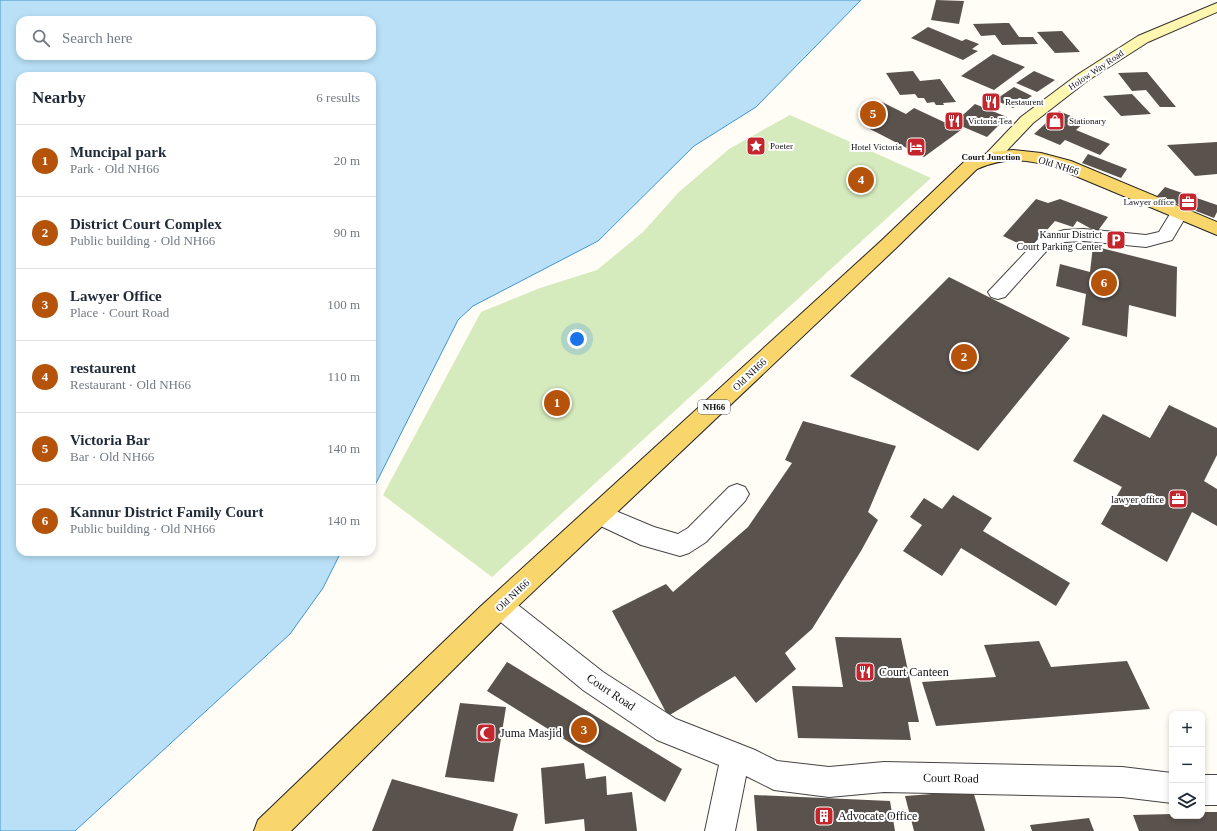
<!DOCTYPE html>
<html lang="en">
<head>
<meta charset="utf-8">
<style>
	:root { --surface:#fff; --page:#f2f2f3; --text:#1f2937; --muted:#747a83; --line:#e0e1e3; --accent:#b45309 }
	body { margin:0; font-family:Georgia,serif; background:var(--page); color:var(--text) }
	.controls { position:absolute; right:12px; bottom:12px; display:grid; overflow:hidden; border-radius:8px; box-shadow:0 2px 6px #0003 }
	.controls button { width:36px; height:36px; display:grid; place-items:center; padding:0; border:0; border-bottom:1px solid var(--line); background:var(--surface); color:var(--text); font:20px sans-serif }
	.you { position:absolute; left:577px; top:339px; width:14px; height:14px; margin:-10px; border:3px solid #fff; border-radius:50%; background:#1a73e8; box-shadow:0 0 0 6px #1a73e833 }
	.badge { display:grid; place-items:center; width:26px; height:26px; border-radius:50%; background:var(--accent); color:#fff; font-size:13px; font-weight:700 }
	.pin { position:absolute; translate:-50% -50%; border:2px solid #fff; box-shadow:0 1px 4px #0006 }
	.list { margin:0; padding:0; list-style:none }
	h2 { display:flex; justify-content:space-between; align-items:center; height:52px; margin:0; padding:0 16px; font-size:17px }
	h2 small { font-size:13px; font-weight:400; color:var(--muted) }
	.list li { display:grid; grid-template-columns:26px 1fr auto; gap:12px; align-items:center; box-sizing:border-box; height:72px; padding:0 16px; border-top:1px solid var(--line) }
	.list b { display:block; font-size:15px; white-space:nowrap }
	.list p { margin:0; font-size:13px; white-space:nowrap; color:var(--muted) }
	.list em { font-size:13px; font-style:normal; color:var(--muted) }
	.icon { flex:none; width:22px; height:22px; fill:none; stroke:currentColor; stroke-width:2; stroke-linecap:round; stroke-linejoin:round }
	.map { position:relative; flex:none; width:1217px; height:831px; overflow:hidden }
	.search { position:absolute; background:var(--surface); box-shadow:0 2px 6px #0003; left:16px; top:16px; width:360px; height:44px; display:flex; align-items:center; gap:10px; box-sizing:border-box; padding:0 14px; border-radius:12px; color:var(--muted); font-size:15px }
	.panel { position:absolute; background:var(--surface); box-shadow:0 2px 6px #0003; left:16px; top:72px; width:360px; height:484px; border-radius:12px }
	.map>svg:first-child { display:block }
	.green { fill:#d5ebbd }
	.water { fill:#b9e0f7; stroke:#3f96cf; fill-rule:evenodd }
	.building { fill:#5a524d }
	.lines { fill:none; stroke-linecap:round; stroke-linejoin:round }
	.street-casing { stroke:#444; stroke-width:2 }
	.secondary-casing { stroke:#333; stroke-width:2 }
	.primary-casing { stroke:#222; stroke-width:2 }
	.street { fill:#fff; fill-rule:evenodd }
	.secondary { fill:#fff6b0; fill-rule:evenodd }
	.primary { fill:#f9d66b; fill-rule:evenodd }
	.labels { text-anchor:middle; stroke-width:4; stroke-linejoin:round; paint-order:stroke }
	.far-street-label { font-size:9px; fill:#111; stroke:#fff }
	.far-poi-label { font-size:9px; fill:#111; stroke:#fff; text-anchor:start }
	.far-neighbourhood-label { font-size:9px; font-weight:bold; fill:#111; stroke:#fff }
	.shield { fill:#fff; stroke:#585858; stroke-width:1 }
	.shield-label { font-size:9px; font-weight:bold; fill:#111 }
	.street-label { font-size:10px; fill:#111; stroke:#fff }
	.poi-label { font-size:10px; fill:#111; stroke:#fff; text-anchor:end }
	.near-poi-label { font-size:12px; fill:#111; stroke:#fff; text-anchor:start }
	.near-street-label { font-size:12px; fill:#111; stroke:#fff }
</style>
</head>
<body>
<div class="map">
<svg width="1217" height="831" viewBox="0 0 1217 831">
	<rect width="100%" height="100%" fill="#fffdf5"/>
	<!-- green -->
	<polygon class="green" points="790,115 931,178 492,577 383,495 481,312 540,288 597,270 643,232 679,192 729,149"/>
	<!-- water -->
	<path class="water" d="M0 0H861L756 107 694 146 598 241 473 306 458 320 372 491V76H20V552H341L323 588 290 634 75 831H0ZM20 20H372V56H20Z"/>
	<!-- building -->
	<g class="building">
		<polygon points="936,0 964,1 959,24 931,20"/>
		<polygon points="1004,23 1009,23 1019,37 1033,37 1038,44 1002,45 995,35 981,36 973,24"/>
		<polygon points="928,27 962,41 966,39 979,44 972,49 978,51 963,60 911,38"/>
		<polygon points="1062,31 1080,52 1055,53 1037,32"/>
		<polygon points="993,54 1025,67 994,90 961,76"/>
		<polygon points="913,71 920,81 940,79 956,102 943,103 944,105 936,105 934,102 927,103 924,98 918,98 915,94 900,95 886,73"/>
		<polygon points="1034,71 1055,80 1037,92 1016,83"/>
		<polygon points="1147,72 1176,107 1160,107 1146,90 1132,91 1118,73"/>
		<polygon points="1014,87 1032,96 1013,108 995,100"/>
		<polygon points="1132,94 1151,114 1121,116 1103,96"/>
		<polygon points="882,102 906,114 914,108 961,130 924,157 870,129 880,123 863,115"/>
		<polygon points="975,104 1007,117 987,137 954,123"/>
		<polygon points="1059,111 1085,122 1076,130 1110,144 1100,155 1065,140 1060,145 1034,134"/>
		<polygon points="1217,142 1217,174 1195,176 1167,145"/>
		<polygon points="1088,154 1127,169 1121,178 1082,163"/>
		<polygon points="1165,187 1217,205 1217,212 1214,218 1157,196"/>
		<polygon points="1036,199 1048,203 1060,199 1108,217 1097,232 1077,221 1073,227 1055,221 1030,249 1003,236"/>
		<polygon points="1093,246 1177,267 1176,317 1129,305 1127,337 1082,325 1086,294 1056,286 1060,264 1090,272"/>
		<polygon points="949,277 1070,338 978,451 850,376"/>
		<polygon points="1169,405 1217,428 1217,455 1204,481 1217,489 1217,526 1192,512 1167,562 1101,524 1122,487 1073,461 1103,414 1150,438"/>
		<polygon points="803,421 896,446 868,512 878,520 861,551 812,629 785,653 796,669 756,703 735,676 668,716 612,611 666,584 673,592 748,527 792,463 785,460"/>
		<polygon points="953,495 992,518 983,531 1070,583 1056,606 961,548 942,576 903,551 922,525 910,517 924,498 942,509"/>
		<polygon points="835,637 901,638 919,722 908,722 911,740 798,738 792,686 843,687"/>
		<polygon points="1039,641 1051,667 1127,661 1150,709 936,726 922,682 996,677 984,645"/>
		<polygon points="507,662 682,769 665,802 487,691"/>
		<polygon points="460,703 506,707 494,782 445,777"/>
		<polygon points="584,763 586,779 606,776 607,795 632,792 637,831 585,831 584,819 545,824 541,768"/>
		<polygon points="392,779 518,814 513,831 372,831"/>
		<polygon points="973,791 985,831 914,831 905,796"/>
		<polygon points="754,795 890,801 895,831 757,831"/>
		<polygon points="1202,812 1217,812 1217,831 1139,831 1133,815 1172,814 1172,816 1202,816"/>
		<polygon points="1089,818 1094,831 1032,831 1030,825"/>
	</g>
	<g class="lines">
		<defs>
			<g id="street">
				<polygon points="1179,207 1185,209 1188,213 1172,240 1146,247 1084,241 1065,242 1051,246 1005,297 998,299 991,297 988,292 1039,238 1064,230 1084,229 1146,235 1159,232 1173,209"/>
				<polygon points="737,484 745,487 749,494 745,501 706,542 689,553 680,556 641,545 590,521 587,514 590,507 599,504 654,527 678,534 688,528 729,487"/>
				<polygon points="500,594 509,598 603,672 676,719 755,750 777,761 829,767 884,762 1122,767 1172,773 1172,803 1122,797 884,792 829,797 774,790 746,776 735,831 705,831 719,765 657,740 583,690 491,614 487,606 491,598"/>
				<rect x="1202" y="775" width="15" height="30"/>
			</g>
			<polygon id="secondary" points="1217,3 1217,12 1148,42 1087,81 1033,123 997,161 991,162 985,161 983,157 1021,117 1077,75 1138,36"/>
			<path id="primary" d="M1013 150 1041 153 1071 161 1217 222V235L1059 169C1028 159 1008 156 977 169L895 249 499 624 291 831H254L258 820 481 606 881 241 965 161 991 152Z"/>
		</defs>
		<!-- street casing -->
		<use href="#street" class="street-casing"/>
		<!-- secondary casing -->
		<use href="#secondary" class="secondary-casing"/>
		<!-- primary casing -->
		<use href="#primary" class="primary-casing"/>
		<!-- street -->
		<use href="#street" class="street"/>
		<!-- secondary -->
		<use href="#secondary" class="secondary"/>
		<!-- primary -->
		<use href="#primary" class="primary"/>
	</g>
	<!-- icons -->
	<defs>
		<symbol id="restaurant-square" viewBox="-11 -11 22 22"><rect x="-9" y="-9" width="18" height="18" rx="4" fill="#c4262e" stroke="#fff"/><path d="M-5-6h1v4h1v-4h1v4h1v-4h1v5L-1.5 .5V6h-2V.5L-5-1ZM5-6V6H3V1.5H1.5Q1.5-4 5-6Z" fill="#fff"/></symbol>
		<symbol id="shop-square" viewBox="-11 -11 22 22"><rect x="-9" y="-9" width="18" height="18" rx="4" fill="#c4262e" stroke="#fff"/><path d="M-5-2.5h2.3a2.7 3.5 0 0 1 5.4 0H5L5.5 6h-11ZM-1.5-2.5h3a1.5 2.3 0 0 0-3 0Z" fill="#fff"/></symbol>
		<symbol id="sight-square" viewBox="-11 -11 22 22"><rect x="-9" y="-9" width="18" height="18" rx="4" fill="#c4262e" stroke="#fff"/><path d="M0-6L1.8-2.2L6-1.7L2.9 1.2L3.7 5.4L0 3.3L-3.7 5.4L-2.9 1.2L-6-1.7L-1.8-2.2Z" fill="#fff"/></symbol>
		<symbol id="hotel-square" viewBox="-11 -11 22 22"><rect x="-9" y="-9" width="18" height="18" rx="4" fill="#c4262e" stroke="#fff"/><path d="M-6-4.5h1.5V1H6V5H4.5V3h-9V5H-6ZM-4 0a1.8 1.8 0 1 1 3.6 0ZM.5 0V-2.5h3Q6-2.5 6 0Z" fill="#fff"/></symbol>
		<symbol id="office-square" viewBox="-11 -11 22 22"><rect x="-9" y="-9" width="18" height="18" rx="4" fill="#c4262e" stroke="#fff"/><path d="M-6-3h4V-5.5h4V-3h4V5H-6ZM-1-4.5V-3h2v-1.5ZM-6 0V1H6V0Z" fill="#fff"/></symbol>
		<symbol id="parking-square" viewBox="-11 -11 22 22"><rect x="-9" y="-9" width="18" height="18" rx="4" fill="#c4262e" stroke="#fff"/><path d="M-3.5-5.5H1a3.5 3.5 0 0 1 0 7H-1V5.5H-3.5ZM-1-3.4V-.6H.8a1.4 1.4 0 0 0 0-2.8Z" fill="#fff"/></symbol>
		<symbol id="mosque-square" viewBox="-11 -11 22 22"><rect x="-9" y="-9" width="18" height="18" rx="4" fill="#c4262e" stroke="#fff"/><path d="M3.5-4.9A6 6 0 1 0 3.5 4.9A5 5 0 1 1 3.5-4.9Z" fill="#fff"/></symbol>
		<symbol id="building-square" viewBox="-11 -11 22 22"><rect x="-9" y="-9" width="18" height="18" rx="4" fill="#c4262e" stroke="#fff"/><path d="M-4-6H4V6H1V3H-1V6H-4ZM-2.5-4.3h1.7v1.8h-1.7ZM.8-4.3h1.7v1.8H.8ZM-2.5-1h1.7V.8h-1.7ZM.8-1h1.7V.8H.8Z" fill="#fff"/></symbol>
	</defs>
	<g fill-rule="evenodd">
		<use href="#restaurant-square" x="980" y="91" width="22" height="22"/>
		<use href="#restaurant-square" x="943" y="110" width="22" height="22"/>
		<use href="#shop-square" x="1044" y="110" width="22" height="22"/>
		<use href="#sight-square" x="745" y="135" width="22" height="22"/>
		<use href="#hotel-square" x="905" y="136" width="22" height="22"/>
		<use href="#office-square" x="1177" y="191" width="22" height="22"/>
		<use href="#parking-square" x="1105" y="229" width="22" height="22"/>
		<use href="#office-square" x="1167" y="488" width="22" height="22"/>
		<use href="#restaurant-square" x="854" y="661" width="22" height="22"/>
		<use href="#mosque-square" x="475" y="722" width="22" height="22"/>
		<use href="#building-square" x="813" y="805" width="22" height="22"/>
	</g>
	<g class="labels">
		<!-- far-street labels -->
		<g class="far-street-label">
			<text transform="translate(1096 70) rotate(-34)" y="3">Holow Way Road</text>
		</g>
		<!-- far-poi labels -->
		<g class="far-poi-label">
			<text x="1005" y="105">Restaurent</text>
			<text x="968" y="124">Victoria Tea</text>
			<text x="1069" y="124">Stationary</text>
			<text x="770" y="149">Poeter</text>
			<text x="902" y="150" text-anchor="end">Hotel Victoria</text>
			<text x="1174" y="205" text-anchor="end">Lawyer office</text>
		</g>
		<!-- far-neighbourhood labels -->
		<g class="far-neighbourhood-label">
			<text x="991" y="160">Court Junction</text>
		</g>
		<!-- shield labels -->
		<rect class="shield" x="698" y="400" width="32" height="14" rx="3"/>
		<g class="shield-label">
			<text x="714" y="410">NH66</text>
		</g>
		<!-- street labels -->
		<g class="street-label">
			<text transform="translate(1059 165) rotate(17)" y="4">Old NH66</text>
			<text transform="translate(749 374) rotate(-43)" y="4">Old NH66</text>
			<text transform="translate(512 595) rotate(-43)" y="4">Old NH66</text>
		</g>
		<!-- poi labels -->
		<g class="poi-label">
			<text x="1102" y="238">Kannur District<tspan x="1102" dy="12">Court Parking Center</tspan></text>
			<text x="1164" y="503">lawyer office</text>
		</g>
		<!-- near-poi labels -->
		<g class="near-poi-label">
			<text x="879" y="676">Court Canteen</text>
			<text x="500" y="737">Juma Masjid</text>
			<text x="838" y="820">Advocate Office</text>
		</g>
		<!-- near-street labels -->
		<g class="near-street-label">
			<text transform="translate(611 692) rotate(34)" y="4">Court Road</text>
			<text transform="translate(951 778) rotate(1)" y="4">Court Road</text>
		</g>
	</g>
</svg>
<div class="controls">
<button>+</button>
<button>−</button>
<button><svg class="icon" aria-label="layers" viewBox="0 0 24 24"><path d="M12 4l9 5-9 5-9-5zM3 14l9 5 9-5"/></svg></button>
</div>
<div class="you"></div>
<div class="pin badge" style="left:557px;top:403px">1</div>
<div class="pin badge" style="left:964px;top:357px">2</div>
<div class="pin badge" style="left:584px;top:730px">3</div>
<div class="pin badge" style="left:861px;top:180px">4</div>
<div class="pin badge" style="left:873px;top:114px">5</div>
<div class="pin badge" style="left:1104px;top:283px">6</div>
<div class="search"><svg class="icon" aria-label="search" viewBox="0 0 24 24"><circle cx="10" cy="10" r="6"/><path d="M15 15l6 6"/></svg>Search here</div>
<section class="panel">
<h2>Nearby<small>6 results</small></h2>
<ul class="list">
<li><span class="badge">1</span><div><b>Muncipal park</b><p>Park · Old NH66</p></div><em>20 m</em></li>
<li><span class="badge">2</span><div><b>District Court Complex</b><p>Public building · Old NH66</p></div><em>90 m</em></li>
<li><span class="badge">3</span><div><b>Lawyer Office</b><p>Place · Court Road</p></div><em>100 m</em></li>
<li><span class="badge">4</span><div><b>restaurent</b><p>Restaurant · Old NH66</p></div><em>110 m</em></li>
<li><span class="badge">5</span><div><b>Victoria Bar</b><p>Bar · Old NH66</p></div><em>140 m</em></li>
<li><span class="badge">6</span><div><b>Kannur District Family Court</b><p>Public building · Old NH66</p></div><em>140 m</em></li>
</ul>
</section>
</div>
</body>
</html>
